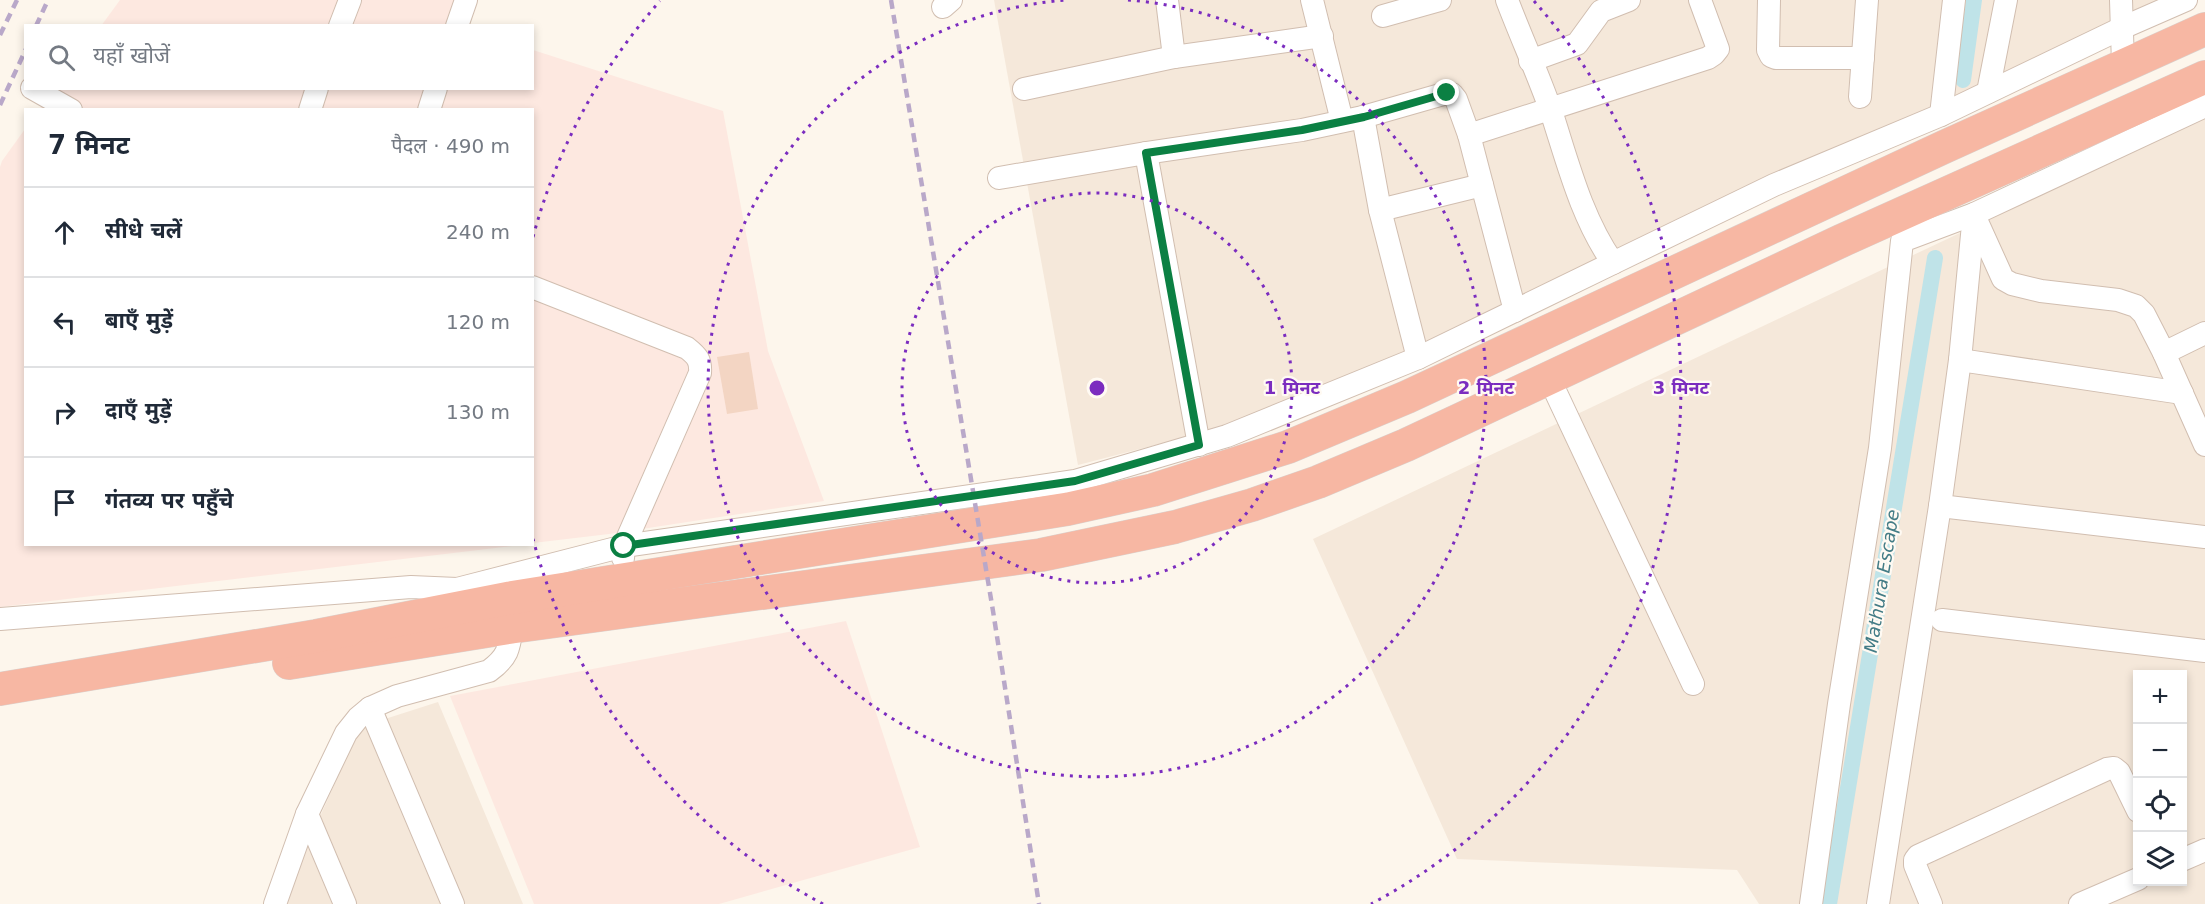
<!DOCTYPE html>
<html lang="hi">
<head>
<meta charset="utf-8">
<style>
	:root { --surface:#fff; --page:#f6f6f7; --text:#1f2937; --muted:#747a83; --line:#e0e1e3 }
	body { margin:0; font-family:"DejaVu Sans","Noto Sans Devanagari",sans-serif; background:var(--page); color:var(--text) }
	.controls { position:absolute; right:18px; bottom:18px; display:grid; overflow:hidden; border-radius:0px; box-shadow:0 3px 9px #0003 }
	.controls button { width:54px; height:54px; display:grid; place-items:center; padding:0; border:0; border-bottom:2px solid var(--line); background:var(--surface); color:var(--text); font:30px sans-serif }
	.stop { position:absolute; width:18px; height:18px; margin:-14px; border:4px solid #0b8043; border-radius:50%; background:#fff }
	.stop.end { background:#0b8043; border-color:#fff; box-shadow:0 2px 6px #0008 }
	.list { margin:0; padding:0; list-style:none }
	h2 { display:flex; justify-content:space-between; align-items:center; height:78px; margin:0; padding:0 24px; font-size:26px }
	h2 small { font-size:20px; font-weight:400; color:var(--muted) }
	.list li { display:grid; grid-template-columns:39px 1fr auto; gap:18px; align-items:center; box-sizing:border-box; height:90px; padding:0 24px; border-top:2px solid var(--line) }
	.list b { display:block; font-size:22px; white-space:nowrap }
	.list em { font-size:20px; font-style:normal; color:var(--muted) }
	.icon { flex:none; width:33px; height:33px; fill:none; stroke:currentColor; stroke-width:2; stroke-linecap:round; stroke-linejoin:round }
	.map { position:relative; flex:none; width:2205px; height:904px; overflow:hidden }
	.search { position:absolute; background:var(--surface); box-shadow:0 3px 9px #0003; left:24px; top:24px; width:510px; height:66px; display:flex; align-items:center; gap:15px; box-sizing:border-box; padding:0 21px; border-radius:0px; color:var(--muted); font-size:22px }
	.panel { position:absolute; background:var(--surface); box-shadow:0 3px 9px #0003; left:24px; top:108px; width:510px; height:438px; border-radius:0px }
	.map>svg:first-child { display:block }
	.residential { fill:#f5e8da; fill-rule:evenodd }
	.commercial { fill:#fde8e0 }
	.lines { fill:none; stroke-linecap:round; stroke-linejoin:round }
	.canal { stroke:#bfe3e8; stroke-width:16 }
	.building { fill:#f3d5c3 }
	.minor-casing { stroke:#d1beb0; stroke-width:24 }
	.highway-casing { stroke:#dad1cd; stroke-width:34 }
	.minor { stroke:#fff; stroke-width:22 }
	.highway { stroke:#f7b7a3; stroke-width:33 }
	.rail { stroke:#b9a8c9; stroke-width:4.5; stroke-dasharray:9 6; stroke-linecap:butt }
	.route { stroke:#0b8043; stroke-width:8 }
	.ring { fill:none; stroke:#7b2cbf; stroke-width:3; stroke-dasharray:3 6 }
	.labels { text-anchor:middle; stroke-width:4.5; stroke-linejoin:round; paint-order:stroke }
	.water-label { font-size:18px; font-style:italic; fill:#437c86; stroke:#fffaf3 }
	.centre { fill:#7b2cbf; stroke:#fffaf3; stroke-width:3 }
	.ring-label { font-size:18px; text-anchor:middle; font-weight:bold; fill:#7b2cbf; stroke:#fffaf3; stroke-width:4.5; stroke-linejoin:round; paint-order:stroke }
</style>
</head>
<body>
<div class="map">
<svg width="2205" height="904" viewBox="0 0 2205 904">
	<rect width="100%" height="100%" fill="#fdf6ec"/>
	<!-- residential -->
	<g class="residential">
		<polygon points="994,0 2179,0 1263,417 1078,465"/>
		<path d="M2205 117V904H1759L1737 870 1457 859 1313 539ZM2138 674H2182V882H2138Z"/>
		<polygon points="438,702 523,904 281,904 360,727"/>
	</g>
	<!-- commercial -->
	<g class="commercial">
		<polygon points="120,0 473,0 466,25 101,26"/>
		<polygon points="533,50 723,111 768,351 824,501 609,534 533,543 532,110 39,110 55,88 532,88"/>
		<polygon points="25,129 26,544 520,545 0,607 0,167 2,161"/>
		<polygon points="846,621 920,847 719,904 534,904 450,696"/>
	</g>
	<g class="lines">
		<!-- canal -->
		<g class="canal">
			<polyline points="1963,80 1974,0"/>
			<polyline points="1829,904 1935,258"/>
		</g>
	</g>
	<!-- building -->
	<polygon class="building" points="749,352 758,409 727,414 717,357"/>
	<g class="lines">
		<defs>
			<g id="minor">
				<polyline points="1167,0 1174,57"/>
				<polyline points="1312,0 1342,121"/>
				<path d="M1507 0C1521 37 1538 74 1551 111 1568 163 1581 217 1613 263L1774 185 1941 115 2122 28 2186 0"/>
				<polyline points="1769,0 1768,50 1771,56 1776,58 1863,58"/>
				<polyline points="2121,0 2123,65"/>
				<polyline points="943,7 951,0"/>
				<polyline points="1383,16 1440,0"/>
				<polyline points="340,26 350,0"/>
				<polyline points="457,26 466,0"/>
				<polyline points="1530,61 1577,44 1601,11 1629,0"/>
				<polyline points="32,88 71,110"/>
				<polyline points="1024,89 1174,57 1322,36"/>
				<polyline points="1988,92 2006,0"/>
				<polyline points="1860,97 1867,0"/>
				<polyline points="310,110 317,88"/>
				<polyline points="429,110 436,88"/>
				<polyline points="1941,115 1954,0"/>
				<polyline points="1363,117 1380,210 1418,358"/>
				<polyline points="1469,135 1708,58 1714,54 1718,49 1700,0"/>
				<polyline points="1146,153 1199,445"/>
				<polyline points="999,178 1146,153 1302,130 1363,117 1447,93 1452,94 1456,99 1469,135 1515,311"/>
				<polyline points="1380,210 1482,185"/>
				<polyline points="1974,215 2003,279 2012,284 2041,291 2118,300 2136,306 2144,314 2164,353 2205,445"/>
				<path d="M532 287 687 348C697 356 701 360 700 373L624 546 623 558"/>
				<polyline points="2164,353 2205,333"/>
				<polyline points="1960,360 2182,393"/>
				<polyline points="1549,378 1693,684"/>
				<polyline points="1940,506 2205,537"/>
				<polyline points="0,619 411,587 457,589 624,546 1075,481 1227,436 1418,358 1613,263"/>
				<polyline points="1942,620 2205,651"/>
				<polyline points="370,708 453,904"/>
				<polyline points="307,814 345,904"/>
				<polyline points="2182,860 2205,850"/>
				<path d="M275 904 307 814 346 733 358 718 370 708 397 696 489 671C508 657 509 649 512 627"/>
				<polyline points="1811,904 1839,704 1880,448 1902,241 1974,214 2205,106"/>
				<polyline points="1878,904 1940,506 1960,360 1974,214"/>
				<polyline points="1931,904 1915,865 1915,860 1918,856 2107,769 2114,768 2119,772 2138,811"/>
				<polyline points="2080,904 2138,879"/>
			</g>
			<g id="highway">
				<polyline points="289,663 512,627 1041,555 1175,527 1252,505 1318,482 1406,445 1841,241 2205,77"/>
				<polyline points="0,689 316,636 510,598 1068,509 1153,490 1288,447 1407,397 1944,147 2205,29"/>
			</g>
		</defs>
		<!-- minor casing -->
		<use href="#minor" class="minor-casing"/>
		<!-- highway casing -->
		<use href="#highway" class="highway-casing"/>
		<!-- minor -->
		<use href="#minor" class="minor"/>
		<!-- highway -->
		<use href="#highway" class="highway"/>
		<!-- rail -->
		<g class="rail">
			<polyline points="891,0 993,611 1039,904"/>
			<polyline points="36,26 48,0"/>
			<polyline points="0,35 17,0"/>
			<polyline points="0,105 26,49"/>
		</g>
	</g>
	<g class="lines">
		<!-- route -->
		<polyline class="route" points="624,546 1075,481 1199,445 1146,153 1302,130 1364,117 1447,93"/>
	</g>
	<!-- distance rings -->
	<g class="ring">
		<circle cx="1097" cy="388" r="195"/>
		<path d="M1128 0A389 389 0 1 1 1066 0"/>
		<path d="M823 904A584 584 0 0 1 533 539M533 237A584 584 0 0 1 660 1M1534 1A584 584 0 0 1 1371 904"/>
	</g>
	<g class="labels">
		<!-- water labels -->
		<g class="water-label">
			<text transform="translate(1882 581) rotate(-81)" y="6">Mathura Escape</text>
		</g>
	</g>
	<circle cx="1097" cy="388" r="9" class="centre"/>
	<g class="ring-label">
		<text x="1292" y="394">1 मिनट</text>
		<text x="1486" y="394">2 मिनट</text>
		<text x="1681" y="394">3 मिनट</text>
	</g>
</svg>
<div class="controls">
<button>+</button>
<button>−</button>
<button><svg class="icon" aria-label="locate" viewBox="0 0 24 24"><circle cx="12" cy="12" r="6"/><path d="M12 2v4M12 18v4M2 12h4M18 12h4"/></svg></button>
<button><svg class="icon" aria-label="layers" viewBox="0 0 24 24"><path d="M12 4l9 5-9 5-9-5zM3 14l9 5 9-5"/></svg></button>
</div>
<div class="stop" style="left:624px;top:546px"></div>
<div class="stop end" style="left:1447px;top:93px"></div>
<div class="search"><svg class="icon" aria-label="search" viewBox="0 0 24 24"><circle cx="10" cy="10" r="6"/><path d="M15 15l6 6"/></svg>यहाँ खोजें</div>
<section class="panel">
<h2>7 मिनट<small>पैदल · 490 m</small></h2>
<ul class="list">
<li><svg class="icon" aria-label="ahead" viewBox="0 0 24 24"><path d="M12 20V5M6 11l6-6 6 6"/></svg><div><b>सीधे चलें</b></div><em>240 m</em></li>
<li><svg class="icon" aria-label="left" viewBox="0 0 24 24"><path d="M17 20v-9H6M10 6l-5 5 5 5"/></svg><div><b>बाएँ मुड़ें</b></div><em>120 m</em></li>
<li><svg class="icon" aria-label="right" viewBox="0 0 24 24"><path d="M7 20v-9h11M14 6l5 5-5 5"/></svg><div><b>दाएँ मुड़ें</b></div><em>130 m</em></li>
<li><svg class="icon" aria-label="arrive" viewBox="0 0 24 24"><path d="M6 21V4h12l-3 4 3 4H6"/></svg><div><b>गंतव्य पर पहुँचे</b></div></li>
</ul>
</section>
</div>
</body>
</html>
